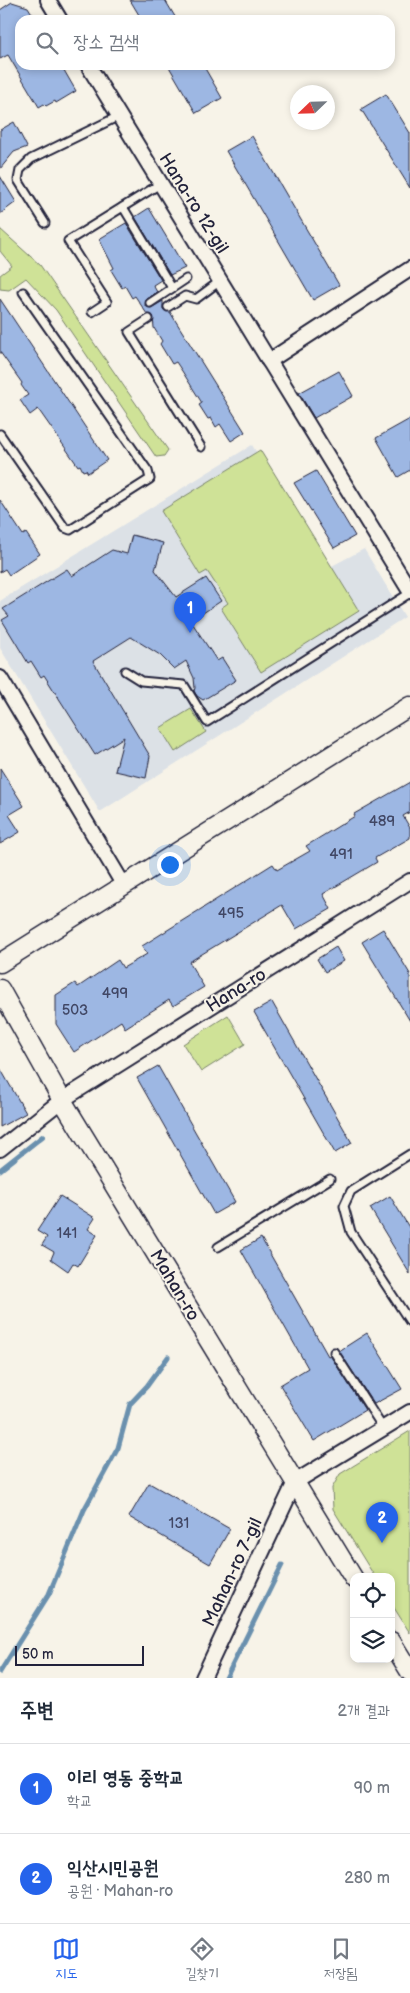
<!DOCTYPE html>
<html lang="ko">
<head>
<meta charset="utf-8">
<style>
	:root { --surface:#fff; --page:#f6f6f7; --text:#1f2937; --muted:#747a83; --line:#e0e1e3; --accent:#2563eb }
	body { margin:0; font-family:"Balsamiq Sans","Poor Story",sans-serif; background:var(--page); color:var(--text) }
	.controls { position:absolute; right:15px; bottom:15px; display:grid; overflow:hidden; border-radius:10px; box-shadow:0 2px 8px #0003 }
	.controls button { width:45px; height:45px; display:grid; place-items:center; padding:0; border:0; border-bottom:1px solid var(--line); background:var(--surface); color:var(--text); font:25px sans-serif }
	.compass { position:absolute; left:290px; top:85px; width:45px; height:45px; border-radius:50%; background:var(--surface); box-shadow:0 2px 8px #0003; rotate:247deg }
	.scale { position:absolute; left:15px; bottom:12px; width:129px; box-sizing:border-box; padding-left:5px; border:2px solid #22223b; border-top:0; font-size:14px; line-height:18px; white-space:nowrap; color:#22223b; -webkit-text-stroke:4px #f7f3e8; paint-order:stroke }
	.you { position:absolute; left:169px; top:864px; width:18px; height:18px; margin:-12px; border:4px solid #fff; border-radius:50%; background:#1a73e8; box-shadow:0 0 0 8px #1a73e833 }
	.badge { display:grid; place-items:center; width:32px; height:32px; border-radius:50%; background:var(--accent); color:#fff; font-size:16px; font-weight:700 }
	.pin { position:absolute; translate:-50% -41px; filter:drop-shadow(0 1px 2px #0008) }
	.pin::after { content:''; position:absolute; top:26px; width:18px; height:15px; background:inherit; clip-path:polygon(0 0,100% 0,50% 100%) }
	.list { margin:0; padding:0; list-style:none }
	h2 { display:flex; justify-content:space-between; align-items:center; height:65px; margin:0; padding:0 20px; font-size:21px }
	h2 small { font-size:16px; font-weight:400; color:var(--muted) }
	.list li { display:grid; grid-template-columns:32px 1fr auto; gap:15px; align-items:center; box-sizing:border-box; height:90px; padding:0 20px; border-top:1px solid var(--line) }
	.list b { display:block; font-size:19px; white-space:nowrap }
	.list p { margin:0; font-size:16px; white-space:nowrap; color:var(--muted) }
	.list em { font-size:16px; font-style:normal; color:var(--muted) }
	.icon { flex:none; width:28px; height:28px; fill:none; stroke:currentColor; stroke-width:2; stroke-linecap:round; stroke-linejoin:round }
	.map { position:relative; flex:none; width:410px; height:1678px; overflow:hidden }
	.search { position:absolute; background:var(--surface); box-shadow:0 2px 8px #0003; left:15px; right:15px; top:15px; height:55px; display:flex; align-items:center; gap:12px; box-sizing:border-box; padding:0 18px; border-radius:15px; color:var(--muted); font-size:19px }
	.sheet { height:245px; background:var(--surface) }
	nav { display:flex; justify-content:space-around; align-items:center; box-sizing:border-box; height:70px; border-top:1px solid var(--line); background:var(--surface); font-size:14px; color:var(--muted) }
	nav a { display:grid; justify-items:center; gap:2px }
	nav .on { color:var(--accent) }
	.map>svg:first-child { display:block }
	.built { fill:#dce1e6 }
	.green { fill:#cfe297; stroke:#788269 }
	.lines { fill:none; stroke-linecap:round; stroke-linejoin:round }
	.stream { stroke:#6a90ae; stroke-width:5 }
	.building { fill:#9db7e3; stroke:#22223b }
	.service-casing { stroke:#22223b; stroke-width:11 }
	.minor-casing { stroke:#22223b; stroke-width:18 }
	.tertiary-casing { stroke:#22223b; stroke-width:21 }
	.service { stroke:#f7f3e8; stroke-width:7 }
	.minor { stroke:#f7f3e8; stroke-width:14 }
	.tertiary { stroke:#f7f3e8; stroke-width:18 }
	.labels { text-anchor:middle; stroke-width:4; stroke-linejoin:round; paint-order:stroke }
	.number-label { font-size:15px; fill:#414765 }
	.street-label { font-size:18px; fill:#22223b; stroke:#f7f3e8 }
</style>
</head>
<body>
<div class="map">
<svg width="410" height="1678" viewBox="0 0 410 1678">
	<rect width="100%" height="100%" fill="#f7f3e8"/>
	<filter id="ink" filterUnits="userSpaceOnUse"><feTurbulence type="fractalNoise" baseFrequency=".02" numOctaves="2"/><feDisplacementMap in="SourceGraphic" scale="10" xChannelSelector="R" yChannelSelector="G"/><feConvolveMatrix kernelMatrix="1 2 1 2 8 2 1 2 1" color-interpolation-filters="sRGB"/></filter>
	<g filter="url(#ink)">
		<!-- built -->
		<polygon class="built" points="252,445 328,568 364,549 405,617 100,812 0,648 0,601"/>
		<!-- green -->
		<g class="green">
			<polygon points="0,229 40,265 168,450 164,456 156,457 56,310 26,278 9,290 0,289 0,275 12,266 0,251"/>
			<polygon points="260,450 359,611 261,672 221,608 228,603 207,571 200,575 161,511"/>
			<polygon points="191,709 206,732 175,752 160,728"/>
			<polygon points="228,1015 245,1044 201,1072 183,1044"/>
			<polygon points="410,1431 410,1633 391,1603 391,1577 375,1577 333,1509 332,1488 340,1474"/>
		</g>
		<g class="lines">
			<!-- stream -->
			<g class="stream">
				<polyline points="0,1170 43,1136"/>
				<polyline points="0,1672 49,1594 84,1510 118,1448 130,1404 147,1386 168,1357"/>
				<polyline points="226,1678 282,1565"/>
			</g>
		</g>
		<!-- building -->
		<g class="building">
			<polygon points="130,0 165,0 177,20 142,20"/>
			<polygon points="12,2 28,7 36,20 20,20 20,65 61,65 76,91 56,103 55,101 46,106 44,104 39,107 8,55 0,59 0,10"/>
			<polygon points="168,65 203,65 222,98 196,113"/>
			<polygon points="386,94 410,133 410,188 361,109"/>
			<polygon points="14,122 27,147 14,152 0,169 0,130"/>
			<polygon points="252,136 339,285 313,300 226,151"/>
			<polygon points="0,176 16,202 0,214"/>
			<polygon points="149,208 185,268 170,275 135,217"/>
			<polygon points="126,223 161,280 153,285 157,292 146,300 145,306 151,308 163,301 163,309 170,312 245,432 231,441 220,424 216,427 211,418 208,419 199,405 202,403 182,371 176,362 172,364 160,344 162,341 154,328 153,316 147,314 135,296 132,298 125,286 122,288 111,270 114,268 99,239"/>
			<polygon points="0,299 107,460 88,473 86,470 83,471 80,465 78,466 38,409 30,415 20,400 28,395 21,385 22,383 0,352"/>
			<polygon points="339,371 353,396 314,418 299,393"/>
			<polygon points="410,419 410,470 398,477 376,438"/>
			<polygon points="316,471 355,536 334,548 294,483"/>
			<polygon points="0,500 23,535 26,533 40,554 9,575 5,569 0,572"/>
			<polygon points="132,535 163,543 155,570 176,597 206,578 221,601 191,621 217,661 222,658 236,680 203,700 197,696 194,691 195,688 194,678 186,661 174,669 160,655 131,637 93,661 150,756 146,778 115,771 124,737 95,755 44,675 41,677 31,661 28,663 2,620 9,616 3,609 67,569 72,576 112,550 127,554"/>
			<polygon points="0,768 24,806 9,815 20,832 0,844"/>
			<polygon points="410,782 410,812 403,816 410,828 410,838 375,858 377,862 323,894 331,909 296,929 282,905 189,962 204,987 173,1006 169,1000 125,1028 121,1021 74,1052 56,1024 56,995 75,983 78,987 118,960 123,968 147,954 142,946 273,864 277,870 310,851 306,846 355,816 354,814"/>
			<polygon points="383,929 410,974 410,1021 362,942"/>
			<polygon points="336,947 344,961 325,972 317,959"/>
			<polygon points="272,1002 352,1143 335,1153 254,1012"/>
			<polygon points="158,1066 235,1202 214,1214 137,1078"/>
			<polygon points="0,1068 26,1113 0,1127"/>
			<polygon points="60,1196 95,1218 88,1229 97,1235 78,1266 73,1263 68,1271 51,1259 54,1252 42,1245 47,1237 37,1231"/>
			<polygon points="390,1196 410,1229 410,1274 370,1208"/>
			<polygon points="261,1238 328,1356 330,1355 365,1410 314,1441 280,1385 308,1368 241,1250"/>
			<polygon points="367,1333 402,1389 374,1404 339,1351"/>
			<polygon points="149,1483 230,1529 210,1564 129,1517"/>
		</g>
		<g class="lines">
			<defs>
				<g id="service">
					<polyline points="123,207 172,288"/>
					<polyline points="45,223 18,180 20,170 31,159 119,116"/>
					<polyline points="150,303 186,279"/>
					<polyline points="168,307 185,296 196,299 220,281"/>
					<polyline points="92,312 107,302 68,241 160,184"/>
					<polyline points="149,319 129,332 201,447"/>
					<polyline points="0,434 65,528 70,530 150,479 148,471 23,292"/>
					<polyline points="125,671 141,681 184,685 207,722 410,593"/>
					<polyline points="410,1154 351,1191 344,1206 351,1232 410,1322"/>
					<polyline points="218,1247 330,1179"/>
					<polyline points="334,1352 383,1428"/>
				</g>
				<g id="minor">
					<polyline points="48,0 60,20"/>
					<polyline points="88,65 410,591"/>
					<polyline points="269,361 410,269"/>
					<polyline points="0,678 123,884"/>
					<polyline points="0,1149 62,1100 410,881"/>
					<polyline points="203,1678 295,1482 410,1412"/>
				</g>
				<g id="tertiary">
					<polyline points="0,963 410,706"/>
					<polyline points="0,989 62,1100 354,1579"/>
					<polyline points="391,1641 410,1672"/>
				</g>
			</defs>
			<!-- service casing -->
			<use href="#service" class="service-casing"/>
			<!-- minor casing -->
			<use href="#minor" class="minor-casing"/>
			<!-- tertiary casing -->
			<use href="#tertiary" class="tertiary-casing"/>
			<!-- service -->
			<use href="#service" class="service"/>
			<!-- minor -->
			<use href="#minor" class="minor"/>
			<!-- tertiary -->
			<use href="#tertiary" class="tertiary"/>
		</g>
	</g>
	<g class="labels">
		<!-- number labels -->
		<g class="number-label">
			<text x="382" y="826">489</text>
			<text x="341" y="859">491</text>
			<text x="231" y="918">495</text>
			<text x="115" y="998">499</text>
			<text x="75" y="1015">503</text>
			<text x="67" y="1238">141</text>
			<text x="179" y="1528">131</text>
		</g>
		<!-- street labels -->
		<g class="street-label">
			<text transform="translate(194 203) rotate(58)" y="6">Hana-ro 12-gil</text>
			<text transform="translate(236 990) rotate(-32)" y="6">Hana-ro</text>
			<text transform="translate(175 1285) rotate(59)" y="6">Mahan-ro</text>
			<text transform="translate(232 1572) rotate(-65)" y="6">Mahan-ro 7-gil</text>
		</g>
	</g>
</svg>
<div class="controls">
<button><svg class="icon" aria-label="locate" viewBox="0 0 24 24"><circle cx="12" cy="12" r="6"/><path d="M12 2v4M12 18v4M2 12h4M18 12h4"/></svg></button>
<button><svg class="icon" aria-label="layers" viewBox="0 0 24 24"><path d="M12 4l9 5-9 5-9-5zM3 14l9 5 9-5"/></svg></button>
</div>
<svg class="compass" viewBox="-18 -18 36 36"><path d="M0-13l5 13h-10z" fill="#e53935"/><path d="M0 13l5-13h-10z" fill="#747a83"/></svg>
<div class="scale">50 m</div>
<div class="you"></div>
<div class="pin badge" style="left:190px;top:633px">1</div>
<div class="pin badge" style="left:382px;top:1543px">2</div>
<div class="search"><svg class="icon" aria-label="search" viewBox="0 0 24 24"><circle cx="10" cy="10" r="6"/><path d="M15 15l6 6"/></svg>장소 검색</div>
</div>
<section class="sheet">
<h2>주변<small>2개 결과</small></h2>
<ul class="list">
<li><span class="badge">1</span><div><b>이리 영동 중학교</b><p>학교</p></div><em>90 m</em></li>
<li><span class="badge">2</span><div><b>익산시민공원</b><p>공원 · Mahan-ro</p></div><em>280 m</em></li>
</ul>
</section>
<nav>
<a class="on"><svg class="icon" aria-label="map" viewBox="0 0 24 24"><path d="M3 6l6-2 6 2 6-2v14l-6 2-6-2-6 2zM9 4v14M15 6v14"/></svg>지도</a>
<a><svg class="icon" aria-label="directions" viewBox="0 0 24 24"><path d="M12 3l9 9-9 9-9-9zM9 14v-3h6M13 9l2 2-2 2"/></svg>길찾기</a>
<a><svg class="icon" aria-label="saved" viewBox="0 0 24 24"><path d="M7 4h10v16l-5-4-5 4z"/></svg>저장됨</a>
</nav>
</body>
</html>
